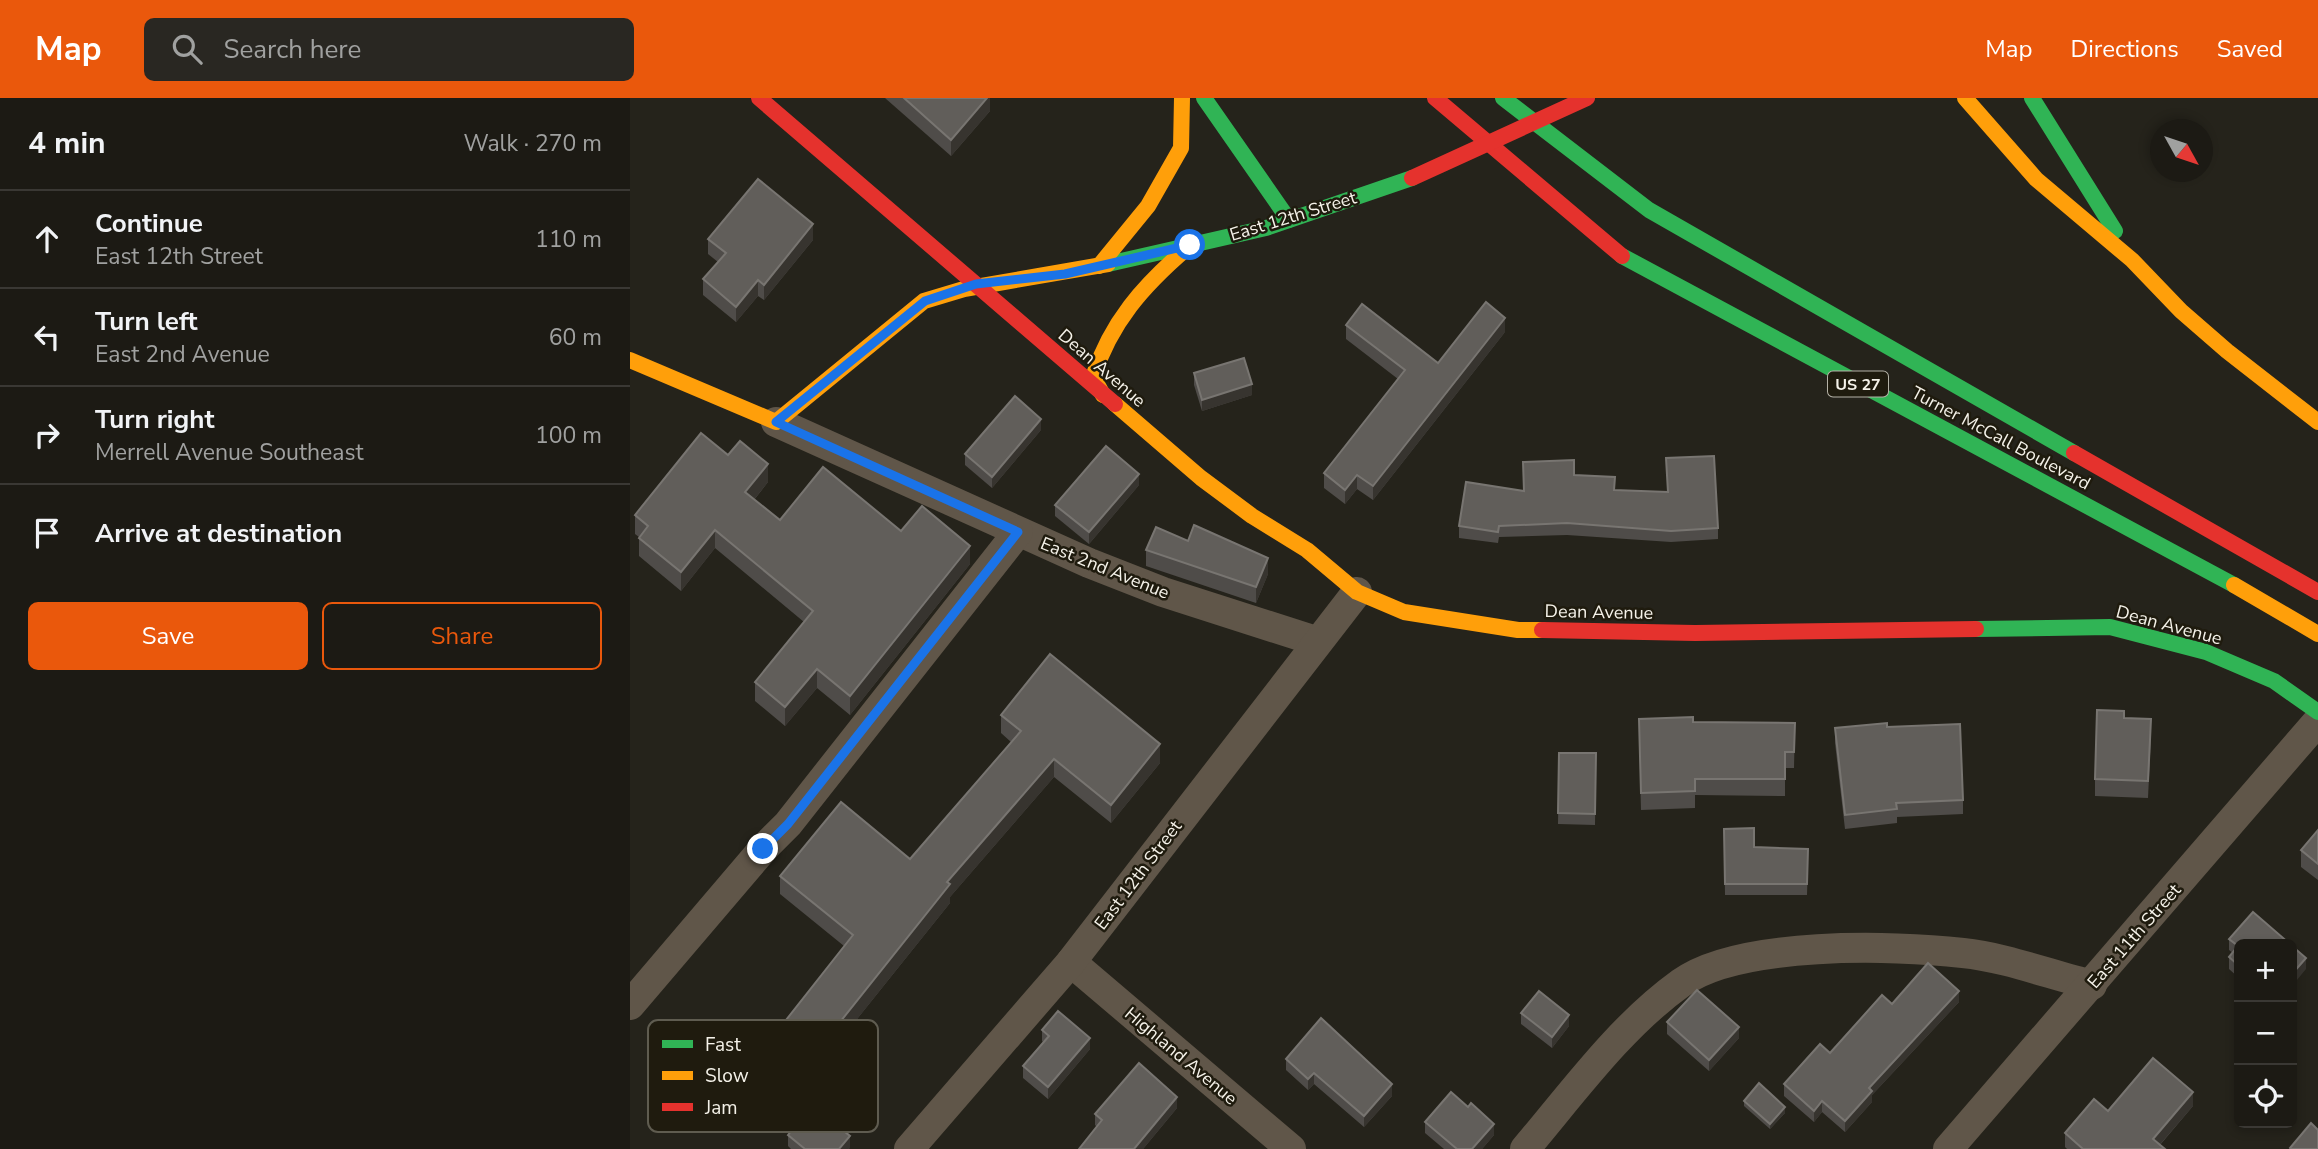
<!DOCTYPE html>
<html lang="en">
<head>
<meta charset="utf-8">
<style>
	:root { --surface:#1c1a14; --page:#292722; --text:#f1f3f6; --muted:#a0a1a0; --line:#3a3834; --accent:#ea580c }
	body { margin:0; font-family:"Nunito Sans",sans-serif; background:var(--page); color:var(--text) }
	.controls { position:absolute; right:21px; bottom:21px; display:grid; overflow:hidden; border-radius:10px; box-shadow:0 4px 10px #0003 }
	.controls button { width:63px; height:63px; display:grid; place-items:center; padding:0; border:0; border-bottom:2px solid var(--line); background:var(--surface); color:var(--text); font:35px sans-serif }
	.compass { position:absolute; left:1520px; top:21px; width:63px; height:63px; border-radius:50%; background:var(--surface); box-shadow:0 4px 10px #0003; rotate:130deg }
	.stop { position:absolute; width:21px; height:21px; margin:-16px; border:5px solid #1a73e8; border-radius:50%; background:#fff }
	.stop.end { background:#1a73e8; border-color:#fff; box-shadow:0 2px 7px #0008 }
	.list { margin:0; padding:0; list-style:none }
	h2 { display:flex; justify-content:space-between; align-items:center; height:91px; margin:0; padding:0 28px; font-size:30px }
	h2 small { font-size:23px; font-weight:400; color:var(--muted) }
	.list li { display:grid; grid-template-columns:46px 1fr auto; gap:21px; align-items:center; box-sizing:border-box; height:98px; padding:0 28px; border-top:2px solid var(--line) }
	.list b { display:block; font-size:26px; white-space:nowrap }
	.list p { margin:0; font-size:23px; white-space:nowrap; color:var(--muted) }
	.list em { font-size:23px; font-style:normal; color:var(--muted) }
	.actions { display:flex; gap:14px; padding:21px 28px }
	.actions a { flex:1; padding:16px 0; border:2px solid var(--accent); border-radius:10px; text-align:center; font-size:24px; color:var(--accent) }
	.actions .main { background:var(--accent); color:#fff }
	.icon { flex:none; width:38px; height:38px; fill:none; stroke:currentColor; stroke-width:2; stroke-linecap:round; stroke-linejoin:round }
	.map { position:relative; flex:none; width:1688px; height:1051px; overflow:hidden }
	header { display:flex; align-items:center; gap:42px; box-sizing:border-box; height:98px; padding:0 35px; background:var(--accent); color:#fff }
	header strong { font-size:33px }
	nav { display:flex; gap:38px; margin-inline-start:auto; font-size:24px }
	.search { width:490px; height:63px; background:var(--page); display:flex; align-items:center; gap:18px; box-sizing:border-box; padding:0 24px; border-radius:10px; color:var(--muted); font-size:26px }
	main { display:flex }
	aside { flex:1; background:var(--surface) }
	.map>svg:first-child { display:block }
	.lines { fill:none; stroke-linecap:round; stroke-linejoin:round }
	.street { stroke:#605649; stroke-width:30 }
	.fast { stroke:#30b455; stroke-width:16 }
	.slow { stroke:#ff9f0a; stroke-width:16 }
	.jam { stroke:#e5322d; stroke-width:16 }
	.jam-bridge { stroke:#e5322d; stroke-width:16 }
	.wall { fill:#4f4c49 }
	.shaded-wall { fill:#37342f }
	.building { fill:#615e5a; stroke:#787571; stroke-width:2 }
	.route { stroke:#1a73e8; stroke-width:9 }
	.labels { text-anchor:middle; stroke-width:5; stroke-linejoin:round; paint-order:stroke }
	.shield { fill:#1f1b0e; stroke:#b5b2a7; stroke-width:2 }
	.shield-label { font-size:16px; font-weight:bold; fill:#f5f2e9 }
	.street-label { font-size:18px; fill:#f5f2e9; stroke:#1f1b0e }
	.key { fill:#1f1b0e; stroke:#5f5c50; stroke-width:2 }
	.key-label { font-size:19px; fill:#f5f2e9 }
</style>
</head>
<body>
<header>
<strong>Map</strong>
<div class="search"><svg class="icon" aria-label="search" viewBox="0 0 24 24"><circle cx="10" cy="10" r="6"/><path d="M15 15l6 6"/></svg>Search here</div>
<nav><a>Map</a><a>Directions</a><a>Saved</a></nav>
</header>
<main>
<aside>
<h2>4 min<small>Walk · 270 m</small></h2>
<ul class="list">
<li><svg class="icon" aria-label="ahead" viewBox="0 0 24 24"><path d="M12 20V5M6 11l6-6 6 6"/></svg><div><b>Continue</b><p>East 12th Street</p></div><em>110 m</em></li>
<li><svg class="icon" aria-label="left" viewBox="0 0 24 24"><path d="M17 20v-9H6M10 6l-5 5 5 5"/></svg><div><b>Turn left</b><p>East 2nd Avenue</p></div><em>60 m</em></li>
<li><svg class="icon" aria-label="right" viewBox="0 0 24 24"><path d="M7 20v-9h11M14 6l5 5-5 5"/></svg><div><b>Turn right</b><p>Merrell Avenue Southeast</p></div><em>100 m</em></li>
<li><svg class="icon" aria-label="arrive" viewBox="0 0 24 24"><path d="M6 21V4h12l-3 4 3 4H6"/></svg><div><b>Arrive at destination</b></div></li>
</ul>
<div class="actions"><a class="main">Save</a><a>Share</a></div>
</aside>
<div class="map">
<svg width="1688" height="1051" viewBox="0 0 1688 1051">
	<rect width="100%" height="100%" fill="#25231b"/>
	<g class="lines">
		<!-- street -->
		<g class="street">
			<polyline points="146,324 459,465 533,494 686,543"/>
			<polyline points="441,864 661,1051"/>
			<polyline points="0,907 133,751 158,726 388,434"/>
			<polyline points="279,1051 441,864 727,494"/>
			<path d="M895 1051C944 993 990 929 1051 885 1109 843 1263 847 1333 855 1374 859 1421 877 1462 887"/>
			<polyline points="1318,1051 1688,623"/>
		</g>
		<!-- fast -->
		<g class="fast">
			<polyline points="574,0 659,122"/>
			<polyline points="873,0 1019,112 1444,355"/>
			<polyline points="1402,0 1485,133"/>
			<polyline points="992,158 1604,487"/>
			<polyline points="478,166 636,130 782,80"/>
			<polyline points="1346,531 1480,529 1576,554 1644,583 1688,614"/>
		</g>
		<!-- slow -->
		<g class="slow">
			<polyline points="1335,0 1406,81 1502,162 1551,213 1597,253 1688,324"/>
			<polyline points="469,168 518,108 551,50 552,0"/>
			<polyline points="0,262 146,324 294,203 334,191 478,166"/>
			<path d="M473 297 463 279C481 224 513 188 556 151"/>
			<polyline points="485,306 571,380 622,418 677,452 727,494 774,514 888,532 912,532"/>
			<polyline points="1604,487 1688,536"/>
		</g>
		<!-- jam -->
		<g class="jam">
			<polyline points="129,0 485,306"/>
			<polyline points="805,0 992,158"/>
			<polyline points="1444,355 1688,494"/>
			<polyline points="912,532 1065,535 1346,531"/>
		</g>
		<!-- jam-bridge -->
		<polyline class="jam-bridge" points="782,80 957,0"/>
	</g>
	<!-- wall -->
	<g class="wall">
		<polygon points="255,0 360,0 360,13 321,58"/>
		<polygon points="78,141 183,142 134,202 128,198 106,224 73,197 73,181 88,164 78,156"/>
		<polygon points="716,227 808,265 875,234 743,402 727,391 715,406 694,390 694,375 768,281 716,241"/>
		<polygon points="564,275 622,297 572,313 564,287"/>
		<polygon points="411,332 362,390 335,367 335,356"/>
		<polygon points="98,357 138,384 124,402 150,422 271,433 340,466 220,617 187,590 155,628 125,603 125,584 174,524 85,450 51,493 9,458 9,439 5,436 5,417"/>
		<polygon points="1036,360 1088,430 1088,441 1041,444 937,437 869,439 868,445 829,440 829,428 893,393 944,377 985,392 1038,394"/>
		<polygon points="509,387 459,446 425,418 425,407"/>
		<polygon points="516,452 638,476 626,505 516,468"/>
		<polygon points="371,617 530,665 481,725 424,679 320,799 320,805 179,981 145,955 145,936 214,848 150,796 150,778 280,761 381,644 371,635"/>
		<polygon points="1494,620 1521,638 1518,700 1465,698 1465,681"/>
		<polygon points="1063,624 1165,625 1164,670 1155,670 1155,698 1065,697 1065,710 1011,712 1009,637"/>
		<polygon points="1257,629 1333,702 1333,716 1267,719 1267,725 1215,731 1205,645 1205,630"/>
		<polygon points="929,655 966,655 965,727 928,726"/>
		<polygon points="1094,731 1124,749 1178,763 1177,797 1095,797"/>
		<polygon points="1688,732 1688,782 1671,769 1671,752"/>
		<polygon points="1599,841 1609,846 1609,880 1599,871 1599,859 1603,855 1599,852"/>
		<polygon points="1329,904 1242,997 1242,1004 1215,1034 1192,1014 1184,1024 1154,998 1154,986 1200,955 1262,906"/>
		<polygon points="891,915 939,928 922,950 891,926"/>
		<polygon points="1037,924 1109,940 1079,973 1037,936"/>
		<polygon points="412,932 460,951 418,1001 393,980 393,968 414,945 412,943"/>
		<polygon points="656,961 762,998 734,1029 684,986 678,992 656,972"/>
		<polygon points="1114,1003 1155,1015 1140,1031 1114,1008"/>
		<polygon points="1563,1008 1530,1047 1535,1051 1437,1051 1435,1049 1435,1035 1478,1013"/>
		<polygon points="547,1010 513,1051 449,1051 467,1029 465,1027 465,1016"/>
		<polygon points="795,1024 864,1037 852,1051 814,1051 795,1035"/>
		<polygon points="158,1037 220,1050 218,1051 161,1051 158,1048"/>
	</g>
	<!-- shaded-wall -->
	<g class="shaded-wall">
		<polygon points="357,0 360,0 360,13 321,58 321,42"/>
		<polygon points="183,126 183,142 134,202 134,187"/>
		<polygon points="128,182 128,198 106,224 106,209"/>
		<polygon points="875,220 875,234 743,402 743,388"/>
		<polygon points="622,286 622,297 572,313 572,302"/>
		<polygon points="411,321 411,332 362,390 362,379"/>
		<polygon points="138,366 138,384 115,413 115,394"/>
		<polygon points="509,376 509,387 459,446 459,434"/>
		<polygon points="727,377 727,391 715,406 715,392"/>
		<polygon points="85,432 85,450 51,493 51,474"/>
		<polygon points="340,448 340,466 220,617 220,598"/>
		<polygon points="638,460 638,476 626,505 626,489"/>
		<polygon points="187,571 187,590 155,628 155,609"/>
		<polygon points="530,646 530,665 481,725 481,707"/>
		<polygon points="424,661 424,679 320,799 320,805 179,981 179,963 317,784"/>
		<polygon points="1676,860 1676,871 1662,888 1662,876"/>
		<polygon points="1329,893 1329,904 1242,997 1242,1004 1215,1034 1215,1023 1239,990"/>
		<polygon points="939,917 939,928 922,950 922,939"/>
		<polygon points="1109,929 1109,940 1079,973 1079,962"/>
		<polygon points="460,940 460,951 418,1001 418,989"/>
		<polygon points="684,975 684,986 678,992 678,981"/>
		<polygon points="762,986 762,998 734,1029 734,1018"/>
		<polygon points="1563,994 1563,1008 1526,1051 1523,1041"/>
		<polygon points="547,999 547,1010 513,1051 504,1051"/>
		<polygon points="1192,1003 1192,1014 1184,1024 1184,1013"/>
		<polygon points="1155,1009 1155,1015 1140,1031 1140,1026"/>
		<polygon points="864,1026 864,1037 852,1051 842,1051"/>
		<polygon points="220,1038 220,1050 218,1051 209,1051"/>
	</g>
	<!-- building -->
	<g class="building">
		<polygon points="274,0 357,0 321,42"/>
		<polygon points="128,81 183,126 134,187 128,182 106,209 73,181 96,155 78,141"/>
		<polygon points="856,204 875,220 743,388 727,377 715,392 694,375 775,272 716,227 732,206 808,265"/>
		<polygon points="614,260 622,286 572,302 564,275"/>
		<polygon points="385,298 411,321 362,379 335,356"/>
		<polygon points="71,335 98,357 110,343 138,366 115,394 150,422 193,369 271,433 292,408 340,448 220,598 187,571 155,609 125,584 183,513 85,432 51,474 9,440 18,428 5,417"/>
		<polygon points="476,348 509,376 459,434 425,407"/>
		<polygon points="1084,358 1088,430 1041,433 937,425 869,428 868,434 829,428 836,384 894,393 893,364 944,362 944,377 985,379 984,392 1038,394 1036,360"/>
		<polygon points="564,427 638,460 626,489 516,452 526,429 558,443"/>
		<polygon points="420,556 530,646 481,707 424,661 317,784 320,786 179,963 145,936 223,837 150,778 211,704 280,761 391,633 371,617"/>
		<polygon points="1467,612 1494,613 1494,620 1521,621 1518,683 1465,681"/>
		<polygon points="1063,619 1063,624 1165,625 1164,654 1155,654 1155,681 1065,681 1065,693 1011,695 1009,621"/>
		<polygon points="1257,625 1257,629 1330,626 1333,702 1266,705 1267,711 1215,717 1205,630"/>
		<polygon points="929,655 966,655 965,716 928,715"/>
		<polygon points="1124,730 1124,749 1178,751 1177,786 1095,786 1094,731"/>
		<polygon points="1688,732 1688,766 1671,752"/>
		<polygon points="1623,814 1660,846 1609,846 1609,868 1599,859 1608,848 1599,841"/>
		<polygon points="1662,848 1676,860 1662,876"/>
		<polygon points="1298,865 1329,893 1239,990 1242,993 1215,1023 1192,1003 1184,1013 1154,986 1190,946 1200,955 1252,897 1262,906"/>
		<polygon points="1067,892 1109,929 1079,962 1037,924"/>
		<polygon points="909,893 939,917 922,939 891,915"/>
		<polygon points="428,913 460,940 418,989 393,968 419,938 412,932"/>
		<polygon points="691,920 762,986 734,1018 684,975 678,981 656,961"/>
		<polygon points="1523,960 1563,994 1523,1041 1535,1051 1453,1051 1435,1035 1464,1001 1478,1013"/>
		<polygon points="509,965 547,999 504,1051 449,1051 472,1022 465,1016"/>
		<polygon points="1129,985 1155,1009 1140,1026 1114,1003"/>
		<polygon points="821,994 838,1009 841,1005 864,1026 842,1051 827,1051 795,1024"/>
		<polygon points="182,1007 220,1038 209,1051 175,1051 158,1037"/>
		<polygon points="1681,1025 1688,1032 1688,1051 1661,1051 1660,1050"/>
	</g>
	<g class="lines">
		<!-- route -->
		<polyline class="route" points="133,751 158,726 388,434 146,324 295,203 346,186 435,176 560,147"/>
	</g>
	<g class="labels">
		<!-- shield labels -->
		<rect class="shield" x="1198" y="273.5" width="60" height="25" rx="5"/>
		<g class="shield-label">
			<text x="1228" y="292">US 27</text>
		</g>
		<!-- street labels -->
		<g class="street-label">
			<text transform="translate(663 118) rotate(-17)" y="6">East 12th Street</text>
			<text transform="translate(472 270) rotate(41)" y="6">Dean Avenue</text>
			<text transform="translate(1371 340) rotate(28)" y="6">Turner McCall Boulevard</text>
			<text transform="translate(475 470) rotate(22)" y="6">East 2nd Avenue</text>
			<text transform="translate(969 514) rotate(1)" y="6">Dean Avenue</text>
			<text transform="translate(1539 527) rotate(15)" y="6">Dean Avenue</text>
			<text transform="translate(508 777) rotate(-53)" y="6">East 12th Street</text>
			<text transform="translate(1504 838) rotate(-49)" y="6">East 11th Street</text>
			<text transform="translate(551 958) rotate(40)" y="6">Highland Avenue</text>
		</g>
	</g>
	<!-- legend -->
	<rect x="18" y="922" width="230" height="112" rx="10" class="key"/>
	<rect x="32" y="942" width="31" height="8" fill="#30b455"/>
	<rect x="32" y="973" width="31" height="9" fill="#ff9f0a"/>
	<rect x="32" y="1005" width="31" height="8" fill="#e5322d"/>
	<g class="key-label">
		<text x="75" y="953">Fast</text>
		<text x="75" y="984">Slow</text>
		<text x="75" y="1016">Jam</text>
	</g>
</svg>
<div class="controls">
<button>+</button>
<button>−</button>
<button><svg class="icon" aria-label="locate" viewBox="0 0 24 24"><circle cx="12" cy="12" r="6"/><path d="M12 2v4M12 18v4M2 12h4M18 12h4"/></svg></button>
</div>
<svg class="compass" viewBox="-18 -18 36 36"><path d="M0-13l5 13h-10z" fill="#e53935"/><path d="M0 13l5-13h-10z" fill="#a0a1a0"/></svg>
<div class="stop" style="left:560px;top:147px"></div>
<div class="stop end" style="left:133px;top:751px"></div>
</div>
</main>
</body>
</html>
